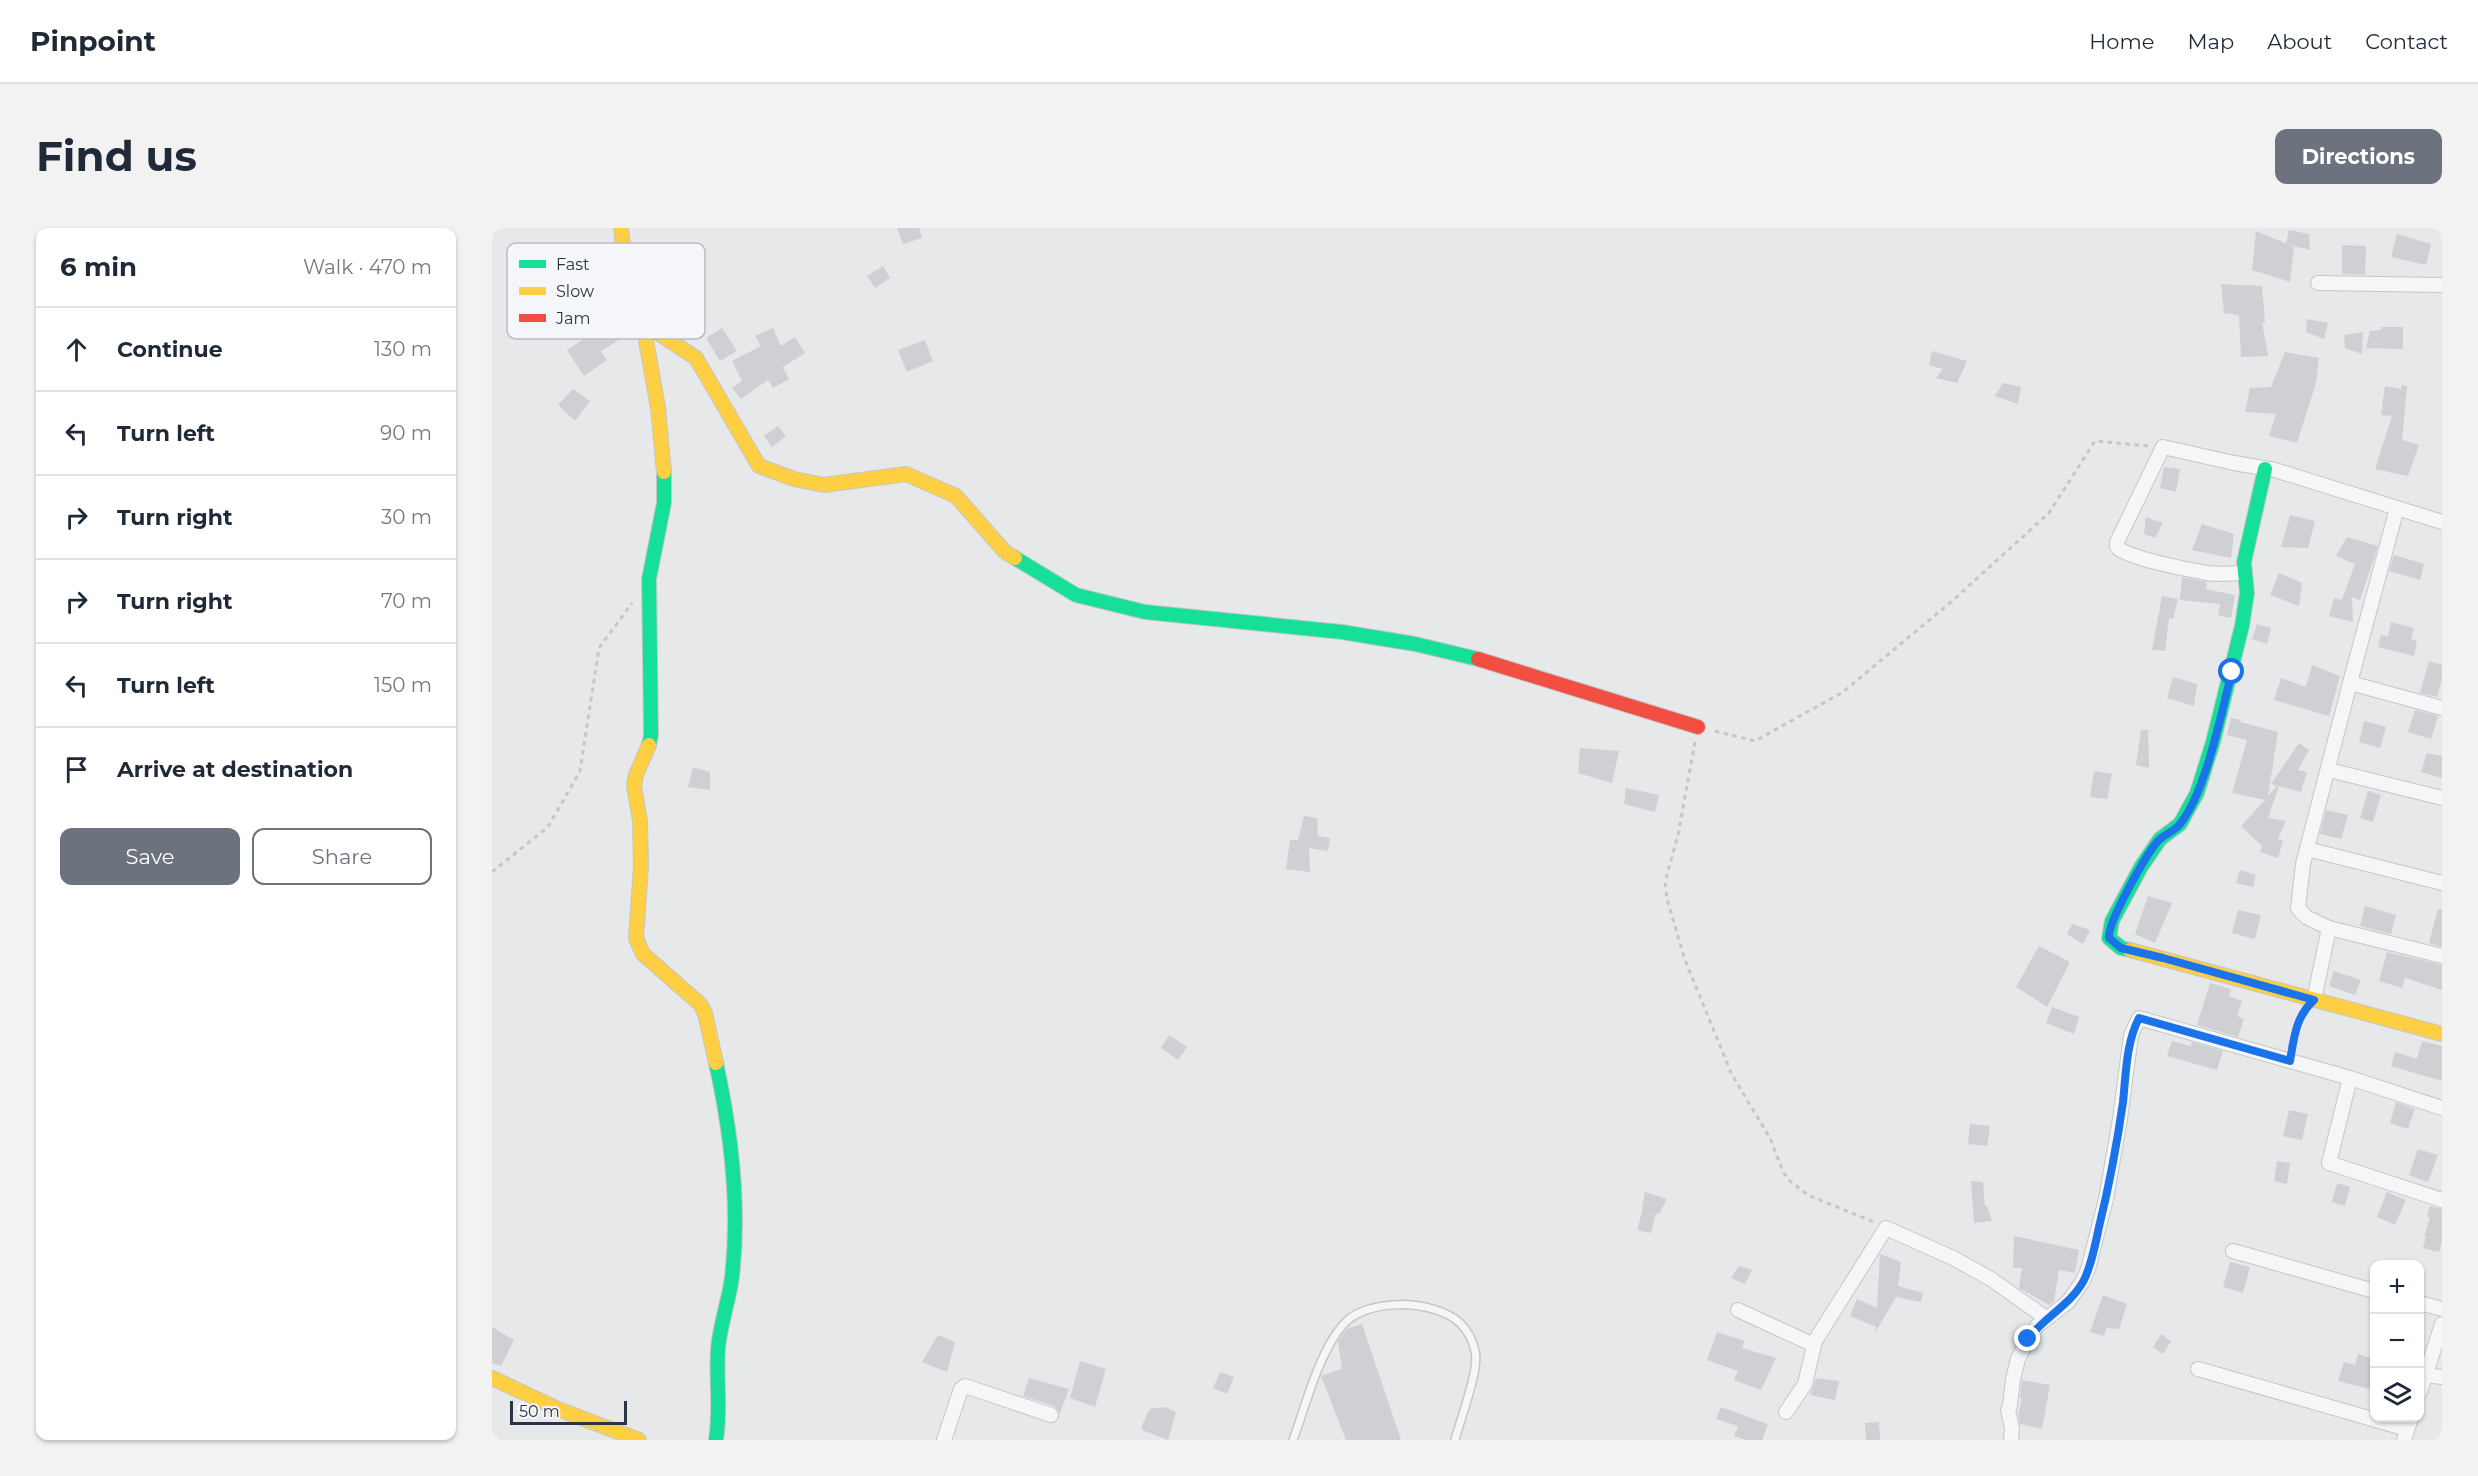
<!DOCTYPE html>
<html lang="en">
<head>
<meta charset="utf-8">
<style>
	:root { --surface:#fff; --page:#f2f2f3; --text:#1f2937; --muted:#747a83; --line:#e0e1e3; --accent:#6c737f }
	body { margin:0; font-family:Montserrat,sans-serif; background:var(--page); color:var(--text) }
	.controls { position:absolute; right:18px; bottom:18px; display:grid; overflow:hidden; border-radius:12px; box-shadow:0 2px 4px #0004 }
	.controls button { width:54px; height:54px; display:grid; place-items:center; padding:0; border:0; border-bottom:2px solid var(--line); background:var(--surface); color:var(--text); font:30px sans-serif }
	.scale { position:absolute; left:18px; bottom:15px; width:117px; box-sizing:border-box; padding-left:6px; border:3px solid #2b3445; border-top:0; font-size:16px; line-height:21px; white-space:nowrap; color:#2b3445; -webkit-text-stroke:4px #f4f6f9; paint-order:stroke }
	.stop { position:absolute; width:18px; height:18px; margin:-14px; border:4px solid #1a73e8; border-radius:50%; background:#fff }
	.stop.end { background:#1a73e8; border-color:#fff; box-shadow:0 2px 6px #0008 }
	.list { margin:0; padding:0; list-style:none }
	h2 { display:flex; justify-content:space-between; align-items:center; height:78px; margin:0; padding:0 24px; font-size:26px }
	h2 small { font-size:20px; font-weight:400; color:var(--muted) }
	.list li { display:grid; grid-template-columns:39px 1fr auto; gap:18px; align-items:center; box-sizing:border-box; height:84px; padding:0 24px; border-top:2px solid var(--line) }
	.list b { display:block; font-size:22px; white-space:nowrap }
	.list em { font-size:20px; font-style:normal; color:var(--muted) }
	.actions { display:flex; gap:12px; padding:18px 24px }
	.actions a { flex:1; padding:14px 0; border:2px solid var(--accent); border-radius:12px; text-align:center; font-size:21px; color:var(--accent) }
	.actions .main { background:var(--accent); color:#fff }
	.icon { flex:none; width:33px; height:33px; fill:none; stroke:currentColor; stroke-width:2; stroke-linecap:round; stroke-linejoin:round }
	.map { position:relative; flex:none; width:1950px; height:1212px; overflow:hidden; border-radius:12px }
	header { display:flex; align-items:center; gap:36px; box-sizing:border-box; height:84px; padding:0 30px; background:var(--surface); border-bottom:2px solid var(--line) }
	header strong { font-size:28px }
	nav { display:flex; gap:33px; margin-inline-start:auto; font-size:21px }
	.intro { display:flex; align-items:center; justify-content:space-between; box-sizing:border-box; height:144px; padding:0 36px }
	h1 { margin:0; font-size:42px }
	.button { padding:15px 27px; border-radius:12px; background:var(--accent); color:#fff; font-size:21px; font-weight:700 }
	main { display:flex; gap:36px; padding:0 36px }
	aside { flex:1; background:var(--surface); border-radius:12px; box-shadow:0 2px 4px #0004 }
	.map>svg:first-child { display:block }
	.building { fill:#ced0d3 }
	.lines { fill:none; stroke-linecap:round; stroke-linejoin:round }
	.lane-casing { stroke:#c4c6c8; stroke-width:10 }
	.street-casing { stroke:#c4c6c8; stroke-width:16 }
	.fast-casing { stroke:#c4c6c8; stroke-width:16 }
	.slow-casing { stroke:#c4c6c8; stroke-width:16 }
	.jam-casing { stroke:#c4c6c8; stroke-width:16 }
	.path { stroke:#c5c6ca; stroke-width:3; stroke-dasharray:4.5 4.5; stroke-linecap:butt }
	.lane { stroke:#f5f6f7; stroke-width:7 }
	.street { stroke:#f5f6f7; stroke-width:14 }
	.fast { stroke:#16e098; stroke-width:14 }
	.slow { stroke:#ffcf43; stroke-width:14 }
	.jam { stroke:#f24e42; stroke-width:14 }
	.route { stroke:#1a73e8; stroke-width:8 }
	.key { fill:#f4f6f9; stroke:#b8bcc3; stroke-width:1.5 }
	.key-label { font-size:16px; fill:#2b3445 }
</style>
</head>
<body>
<header>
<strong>Pinpoint</strong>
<nav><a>Home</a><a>Map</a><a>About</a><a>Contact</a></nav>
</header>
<div class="intro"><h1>Find us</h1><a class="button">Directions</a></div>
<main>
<aside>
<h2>6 min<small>Walk · 470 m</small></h2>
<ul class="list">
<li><svg class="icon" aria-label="ahead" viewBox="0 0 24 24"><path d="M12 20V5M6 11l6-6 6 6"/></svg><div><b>Continue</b></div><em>130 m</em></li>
<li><svg class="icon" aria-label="left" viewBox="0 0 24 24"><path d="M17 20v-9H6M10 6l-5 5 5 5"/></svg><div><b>Turn left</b></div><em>90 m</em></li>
<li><svg class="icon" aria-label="right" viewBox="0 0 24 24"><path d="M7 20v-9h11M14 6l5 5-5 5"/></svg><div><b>Turn right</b></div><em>30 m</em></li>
<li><svg class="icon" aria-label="right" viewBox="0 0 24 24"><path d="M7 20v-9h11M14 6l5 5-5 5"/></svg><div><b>Turn right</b></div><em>70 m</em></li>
<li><svg class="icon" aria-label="left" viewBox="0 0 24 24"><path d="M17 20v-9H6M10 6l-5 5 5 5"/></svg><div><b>Turn left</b></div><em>150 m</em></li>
<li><svg class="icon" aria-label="arrive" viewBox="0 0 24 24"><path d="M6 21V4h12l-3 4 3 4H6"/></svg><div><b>Arrive at destination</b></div></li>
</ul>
<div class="actions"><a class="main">Save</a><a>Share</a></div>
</aside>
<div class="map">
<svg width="1950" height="1212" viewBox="0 0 1950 1212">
	<rect width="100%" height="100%" fill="#e6e8ea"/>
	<!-- building -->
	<g class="building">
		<polygon points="405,0 427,0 430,10 411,16"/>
		<polygon points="1797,2 1817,6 1818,22 1794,16"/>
		<polygon points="1764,3 1802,19 1798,54 1760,42"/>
		<polygon points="1905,6 1939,16 1934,37 1899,29"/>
		<polygon points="1850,17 1874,18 1873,47 1850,46"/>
		<polygon points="391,38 398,50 383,60 375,48"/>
		<polygon points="1729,56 1770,58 1773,95 1770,94 1776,128 1749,129 1747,87 1732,85"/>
		<polygon points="1815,91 1836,95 1832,111 1814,104"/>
		<polygon points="121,97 130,110 109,123 115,132 92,148 75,122 98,107 100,110"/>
		<polygon points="1889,99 1911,99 1911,121 1874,120 1878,103 1889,102"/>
		<polygon points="230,100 245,123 228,133 214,110"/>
		<polygon points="281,100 289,118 303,109 313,125 291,139 297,151 281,160 276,152 249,171 240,160 250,153 240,133 269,118 263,108"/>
		<polygon points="1871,104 1870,126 1853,120 1852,107"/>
		<polygon points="433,112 441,133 415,144 406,122"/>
		<polygon points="1440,123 1475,133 1465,155 1444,150 1451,141 1437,137"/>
		<polygon points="1793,124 1827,130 1824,155 1805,215 1777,208 1784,186 1753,184 1758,160 1779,159"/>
		<polygon points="1511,155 1529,159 1526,176 1503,168"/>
		<polygon points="1910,157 1915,158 1910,212 1927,217 1916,248 1883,241 1900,188 1889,187 1893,158 1909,161"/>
		<polygon points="81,161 98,173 83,193 66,177"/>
		<polygon points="286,198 294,208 280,219 272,208"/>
		<polygon points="1672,239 1688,241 1684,264 1668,260"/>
		<polygon points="1798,287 1823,293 1816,320 1789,319"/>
		<polygon points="1654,289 1671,295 1663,310 1652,306"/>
		<polygon points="1710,296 1742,306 1739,330 1700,322"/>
		<polygon points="1855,309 1886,318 1868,372 1860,369 1861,394 1837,388 1842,370 1850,372 1863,336 1844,328"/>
		<polygon points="1902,327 1932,336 1928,352 1897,343"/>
		<polygon points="1787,345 1810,355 1807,378 1778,367"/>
		<polygon points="1690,349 1715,354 1714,361 1743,367 1739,390 1726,387 1728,376 1688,372"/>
		<polygon points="1670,368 1686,371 1681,391 1677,390 1673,423 1660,422"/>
		<polygon points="1899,394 1922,400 1919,411 1925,413 1922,428 1886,419 1889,407 1896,408"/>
		<polygon points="1765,396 1779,400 1775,416 1760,411"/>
		<polygon points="1937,433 1950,437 1950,451 1945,469 1928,465"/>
		<polygon points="1820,437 1848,448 1837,488 1782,472 1789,450 1814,459"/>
		<polygon points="1681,449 1705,456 1702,478 1675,470"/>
		<polygon points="1923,482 1946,488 1939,511 1916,504"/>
		<polygon points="1739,490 1749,492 1748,494 1786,504 1776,568 1785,558 1779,556 1807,515 1817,522 1806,542 1815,544 1809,564 1787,558 1776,590 1794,593 1786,611 1791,613 1786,630 1768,624 1770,618 1749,598 1773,572 1740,565 1755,512 1735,507"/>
		<polygon points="1872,493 1894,499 1888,520 1867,514"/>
		<polygon points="1649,502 1656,502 1657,540 1644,537"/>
		<polygon points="1088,520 1127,523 1120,555 1086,545"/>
		<polygon points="1935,525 1950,528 1950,550 1929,544"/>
		<polygon points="201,539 218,544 218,562 196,559"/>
		<polygon points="1602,543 1620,546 1615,571 1598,569"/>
		<polygon points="1134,560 1167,567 1163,584 1132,576"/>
		<polygon points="1876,563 1889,567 1881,594 1868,590"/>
		<polygon points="1834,582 1856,587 1849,611 1828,606"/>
		<polygon points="812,588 825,590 826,608 838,610 836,623 817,620 818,644 794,641 798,612 806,612"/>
		<polygon points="1748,642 1764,647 1761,659 1744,655"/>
		<polygon points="1656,668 1680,675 1663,715 1643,706"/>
		<polygon points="1873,678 1904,687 1899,706 1868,698"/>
		<polygon points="1946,681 1950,682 1950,719 1937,715"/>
		<polygon points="1746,682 1769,687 1763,711 1740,705"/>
		<polygon points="1580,696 1598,702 1591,716 1575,706"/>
		<polygon points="1547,718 1578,734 1555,779 1524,759"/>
		<polygon points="1895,724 1950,737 1950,762 1913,750 1910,760 1887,753"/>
		<polygon points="1842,743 1869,752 1863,767 1837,758"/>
		<polygon points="1718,755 1739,761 1737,768 1750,773 1745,788 1752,791 1746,809 1705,797"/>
		<polygon points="1560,779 1587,789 1582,806 1554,795"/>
		<polygon points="677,807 695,819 686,832 669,820"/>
		<polygon points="1680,813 1698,818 1700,814 1731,823 1725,842 1675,828"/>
		<polygon points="1930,813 1950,818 1950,853 1899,838 1903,824 1925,831"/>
		<polygon points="1904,874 1923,881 1916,901 1898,895"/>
		<polygon points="1797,882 1816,886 1810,912 1791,908"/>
		<polygon points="1478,896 1498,898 1495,918 1476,916"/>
		<polygon points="1926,921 1946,927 1936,954 1917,947"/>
		<polygon points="1785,933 1798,935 1795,956 1782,953"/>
		<polygon points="1479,953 1491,954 1493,978 1495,978 1500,993 1482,995"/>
		<polygon points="1845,955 1858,959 1853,978 1840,974"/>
		<polygon points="1153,964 1175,971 1167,986 1164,985 1159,1005 1145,1002 1151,981 1150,981"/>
		<polygon points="1895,964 1914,972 1903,997 1885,989"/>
		<polygon points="1938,978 1950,981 1950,1014 1947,1024 1931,1020 1934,1008 1932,1008 1938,990 1935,988"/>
		<polygon points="1522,1008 1587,1022 1583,1045 1567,1042 1562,1073 1557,1077 1527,1060 1530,1040 1521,1040"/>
		<polygon points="1388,1026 1409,1034 1406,1058 1431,1065 1429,1074 1404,1069 1383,1105 1384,1099 1358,1088 1365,1071 1385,1080"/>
		<polygon points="1738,1034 1758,1039 1751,1065 1731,1059"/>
		<polygon points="1247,1038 1260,1042 1253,1056 1239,1050"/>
		<polygon points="1611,1067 1635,1076 1627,1101 1615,1100 1612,1108 1598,1104"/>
		<polygon points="870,1096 909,1212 854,1212 829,1148 850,1141 846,1113 855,1101"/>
		<polygon points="0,1099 22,1112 9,1138 0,1135"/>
		<polygon points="1225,1104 1253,1113 1250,1120 1284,1130 1269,1162 1242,1152 1246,1143 1215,1132"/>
		<polygon points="1669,1106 1679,1113 1671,1126 1661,1119"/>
		<polygon points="446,1107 463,1114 455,1144 430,1134"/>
		<polygon points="1866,1126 1882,1131 1882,1162 1846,1153 1852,1134 1863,1137"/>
		<polygon points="588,1133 614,1141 603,1179 578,1170"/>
		<polygon points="728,1144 742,1149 735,1166 721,1160"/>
		<polygon points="537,1150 577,1161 568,1185 562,1178 531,1168"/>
		<polygon points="1324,1150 1347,1153 1343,1172 1318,1167"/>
		<polygon points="1530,1152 1558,1157 1550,1201 1528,1196 1526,1186 1530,1171 1528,1170"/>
		<polygon points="673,1179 684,1184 676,1212 650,1202 650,1197 658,1181"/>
		<polygon points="1229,1179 1276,1196 1270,1212 1254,1212 1242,1208 1246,1198 1224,1191"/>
		<polygon points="1387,1194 1388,1212 1374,1212 1373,1195"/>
	</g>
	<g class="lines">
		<defs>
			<path id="lane" d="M801 1212C814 1177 826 1127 850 1098 873 1069 942 1071 968 1095 976 1103 981 1113 983 1123 988 1141 968 1192 963 1212"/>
			<g id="street">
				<polyline points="1826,55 1950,57"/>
				<path d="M1753 345C1740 345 1727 347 1715 345 1697 342 1635 330 1625 319V314L1671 219 1742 235 1783 242 1950 294"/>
				<polyline points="1858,455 1905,280"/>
				<polyline points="1950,480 1858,455 1811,636 1806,680 1814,689 1837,700 1950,728"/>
				<polyline points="1837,542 1950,570"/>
				<polyline points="1815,621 1950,655"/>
				<polyline points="1822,772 1837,700"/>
				<polyline points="1858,850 1837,935 1950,972"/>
				<polyline points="1741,1023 1882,1063"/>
				<polyline points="1928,1075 1950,1081"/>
				<polyline points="1246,1082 1322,1117"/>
				<polyline points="1706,1141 1915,1201"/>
				<polyline points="1933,1147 1950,1149"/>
				<polyline points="1928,1164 1950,1096"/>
				<polyline points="1294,1184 1313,1156 1323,1113 1394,1000 1461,1030 1499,1051 1554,1090"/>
				<polyline points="452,1212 469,1161 473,1158 559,1187"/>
				<polyline points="1519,1212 1520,1200 1516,1182 1518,1177 1521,1151 1526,1131 1536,1111 1545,1098 1576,1074 1591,1053 1596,1041 1614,971 1628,891 1639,807 1647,790 1858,850 1950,880"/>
				<polyline points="1912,1212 1919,1190"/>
			</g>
			<g id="fast">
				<polyline points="523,330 584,367 653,384 850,404 923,416 986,431"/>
				<polyline points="157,517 159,507 157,351 172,275 172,244"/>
				<polyline points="1638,722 1629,720 1617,710 1620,693 1649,639 1668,611 1688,596 1705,565 1721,514 1750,398 1755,365 1752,334 1773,241"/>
				<path d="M224 835C239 903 248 979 240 1049 237 1073 228 1096 226 1121 224 1152 229 1181 224 1212"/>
			</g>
			<g id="slow">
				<polyline points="129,0 133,36 151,95 166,180 172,244"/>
				<polyline points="151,95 204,130 267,238 302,251 332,257 414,246 464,268 513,324 523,330"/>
				<polyline points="157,517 144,547 142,558 148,593 149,638 144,710 151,726 208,776 213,785 224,835"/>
				<polyline points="1638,722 1950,806"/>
				<polyline points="0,1150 66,1181 147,1212"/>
			</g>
			<polyline id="jam" points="986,431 1206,499"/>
		</defs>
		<!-- lane casing -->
		<use href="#lane" class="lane-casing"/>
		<!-- street casing -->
		<use href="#street" class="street-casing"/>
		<!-- fast casing -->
		<use href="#fast" class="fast-casing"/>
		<!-- slow casing -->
		<use href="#slow" class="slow-casing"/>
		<!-- jam casing -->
		<use href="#jam" class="jam-casing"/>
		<!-- path -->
		<g class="path">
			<polyline points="1223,503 1263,513 1351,464 1459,374 1557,285 1603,213 1657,218"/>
			<polyline points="1203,514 1186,607 1173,654 1175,671 1193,732 1240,847 1278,910 1291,944 1298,953 1316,967 1382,994"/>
			<polyline points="0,644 56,599 88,543 107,420 140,375"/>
			<polyline points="1800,819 1803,803 1811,785"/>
		</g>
		<!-- lane -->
		<use href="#lane" class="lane"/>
		<!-- street -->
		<use href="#street" class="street"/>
		<!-- fast -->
		<use href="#fast" class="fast"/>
		<!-- slow -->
		<use href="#slow" class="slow"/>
		<!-- jam -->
		<use href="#jam" class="jam"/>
	</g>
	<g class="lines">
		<!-- route -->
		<path class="route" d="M1536 1111C1552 1089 1579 1077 1592 1052 1600 1036 1603 1017 1607 999 1617 958 1625 916 1631 874 1634 846 1634 815 1647 790L1798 833C1802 809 1804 788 1822 772L1671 730 1629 720 1617 710C1615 695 1655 625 1666 613 1673 606 1683 603 1688 596 1714 564 1729 485 1740 444"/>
	</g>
	<!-- legend -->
	<rect x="15" y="15" width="198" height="96" rx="9" class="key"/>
	<rect x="27" y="32" width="27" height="8" fill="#16e098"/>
	<rect x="27" y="59" width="27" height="8" fill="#ffcf43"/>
	<rect x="27" y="86" width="27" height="8" fill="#f24e42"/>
	<g class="key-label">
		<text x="64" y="42">Fast</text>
		<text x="64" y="69">Slow</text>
		<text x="64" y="96">Jam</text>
	</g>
</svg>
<div class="controls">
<button>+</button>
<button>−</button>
<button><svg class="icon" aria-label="layers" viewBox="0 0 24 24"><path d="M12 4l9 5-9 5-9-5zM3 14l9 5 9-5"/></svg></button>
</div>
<div class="scale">50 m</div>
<div class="stop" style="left:1740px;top:444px"></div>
<div class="stop end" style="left:1536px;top:1111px"></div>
</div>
</main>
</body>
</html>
